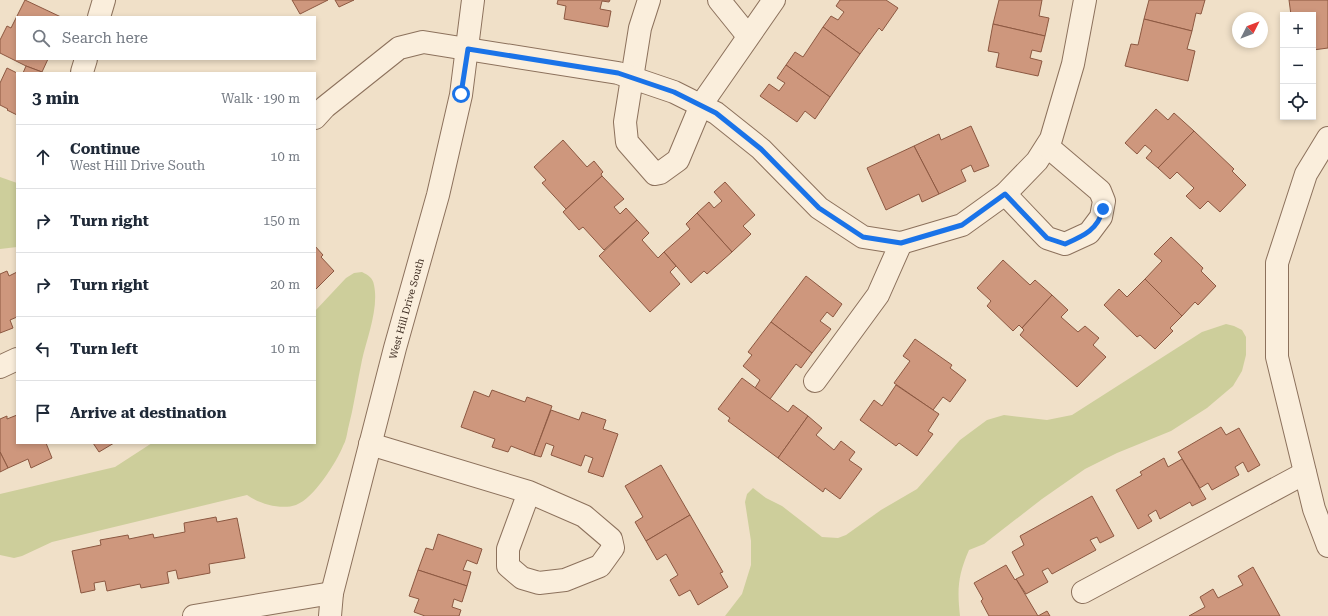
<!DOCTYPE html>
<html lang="en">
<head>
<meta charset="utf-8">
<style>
	:root { --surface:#fff; --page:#f2f2f3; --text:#1f2937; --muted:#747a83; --line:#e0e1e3 }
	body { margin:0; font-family:"Roboto Serif",serif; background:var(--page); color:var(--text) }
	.controls { position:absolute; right:12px; top:12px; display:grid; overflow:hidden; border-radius:0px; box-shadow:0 2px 6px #0003 }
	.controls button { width:36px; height:36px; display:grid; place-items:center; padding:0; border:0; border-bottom:1px solid var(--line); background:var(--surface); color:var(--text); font:20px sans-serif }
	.compass { position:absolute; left:1232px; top:12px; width:36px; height:36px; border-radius:50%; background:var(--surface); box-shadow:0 2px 6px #0003; rotate:48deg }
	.stop { position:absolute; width:12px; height:12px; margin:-9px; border:3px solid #1a73e8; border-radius:50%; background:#fff }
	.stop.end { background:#1a73e8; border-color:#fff; box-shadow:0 1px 4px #0008 }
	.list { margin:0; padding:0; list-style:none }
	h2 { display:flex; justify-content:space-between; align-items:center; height:52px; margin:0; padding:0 16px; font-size:17px }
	h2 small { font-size:13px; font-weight:400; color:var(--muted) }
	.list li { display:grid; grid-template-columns:26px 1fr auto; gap:12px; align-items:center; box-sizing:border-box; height:64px; padding:0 16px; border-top:1px solid var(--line) }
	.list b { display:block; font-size:15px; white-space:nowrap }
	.list p { margin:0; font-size:13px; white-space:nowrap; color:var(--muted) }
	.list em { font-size:13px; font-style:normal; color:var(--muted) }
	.icon { flex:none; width:22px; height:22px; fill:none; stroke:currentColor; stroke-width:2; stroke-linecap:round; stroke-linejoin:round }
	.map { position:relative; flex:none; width:1328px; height:616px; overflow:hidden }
	.search { position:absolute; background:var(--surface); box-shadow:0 2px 6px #0003; left:16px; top:16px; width:300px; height:44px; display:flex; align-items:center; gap:10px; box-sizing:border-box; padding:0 14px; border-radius:0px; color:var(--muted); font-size:15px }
	.panel { position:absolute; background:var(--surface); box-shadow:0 2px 6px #0003; left:16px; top:72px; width:300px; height:372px; border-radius:0px }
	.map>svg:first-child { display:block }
	.green { fill:#cdce9b }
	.building { fill:#ce977d; stroke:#8c5841 }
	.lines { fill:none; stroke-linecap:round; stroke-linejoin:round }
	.minor-casing { stroke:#8c715c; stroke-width:24 }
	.minor { stroke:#faeedc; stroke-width:22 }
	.route { stroke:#1a73e8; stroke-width:5 }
	.labels { text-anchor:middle; stroke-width:3.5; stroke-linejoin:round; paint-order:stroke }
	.street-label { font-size:10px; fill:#3c2b20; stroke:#f7ebd8 }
</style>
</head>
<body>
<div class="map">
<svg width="1328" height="616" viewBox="0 0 1328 616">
	<rect width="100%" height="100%" fill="#f0e0c8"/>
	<!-- green -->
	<g class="green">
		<polygon points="0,177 17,183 17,247 0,249"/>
		<path d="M362 272C368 275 373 278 374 285 379 308 367 338 362 360 357 383 354 406 348 429 347 434 346 441 343 446 336 463 314 498 296 505 281 510 260 504 247 495L52 542 22 556 14 558 0 555V494L115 467 152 443H315V311L346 278 354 273Z"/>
		<path d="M1226 324 1234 326 1242 330 1246 337V355L1242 371 1233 386 1207 408 1171 431 1117 453 1085 469 1042 499 984 544 969 550C958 575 957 589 960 616H725L742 594 751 565V541L745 502 747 494 753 488 766 498 782 506 822 537 838 538 846 535 881 510 917 489 960 440 987 420 1004 415 1047 420 1072 415 1202 332Z"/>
	</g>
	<!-- building -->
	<g class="building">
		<polygon points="25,0 61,17 17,17 17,59 48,59 42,72 26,66 0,53 0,40 7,26 11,28"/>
		<polygon points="292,0 328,0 300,14"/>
		<polygon points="335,0 354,0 339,7"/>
		<polygon points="558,0 610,0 609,2 602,1 600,9 611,11 608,27 564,19 566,6 557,4"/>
		<polygon points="840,0 886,0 898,8 882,31 879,28 860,54 823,27 831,16 838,20 844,12 836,6"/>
		<polygon points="999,0 1042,0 1039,16 1049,18 1045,36 993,24"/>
		<polygon points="1149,0 1205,0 1201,14 1196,13 1192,31 1144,19"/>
		<polygon points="1289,0 1328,0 1328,48 1313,50 1313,15 1291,15"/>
		<polygon points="1144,19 1192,31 1187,49 1195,51 1188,81 1125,66 1131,44 1138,45"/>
		<polygon points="993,24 1045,36 1041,52 1032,50 1030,58 1042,61 1038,76 996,67 999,53 988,51"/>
		<polygon points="823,27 860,54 830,97 786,65 795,52 803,57"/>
		<polygon points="786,65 830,97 815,119 805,111 797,122 760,96 769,84 779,91 785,83 777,78"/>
		<polygon points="26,66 42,72 41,73 23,73"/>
		<polygon points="7,68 17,73 17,115 7,110 8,109 0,105 0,83"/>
		<polygon points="1156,109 1168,120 1174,113 1194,131 1158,168 1146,158 1152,151 1145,145 1137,154 1125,143"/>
		<polygon points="971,126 989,166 974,172 971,165 961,170 966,181 939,194 914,146 939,134 941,140"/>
		<polygon points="1194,131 1234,169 1232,171 1246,185 1220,212 1208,201 1200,209 1186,196 1194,188 1177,172 1170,179 1158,168"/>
		<polygon points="563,140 587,167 594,161 603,172 601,174 602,176 566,209 542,183 546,180 534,167"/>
		<polygon points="914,146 939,194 922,202 919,194 886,210 867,168"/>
		<polygon points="602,176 624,199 614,207 620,214 626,208 637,220 604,250 583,227 579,230 563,212"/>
		<polygon points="725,182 755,215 743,226 751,234 732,252 697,213 709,202 714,208 722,201 714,192"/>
		<polygon points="697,213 732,252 707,274 704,271 691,283 664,252 690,229 686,224"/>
		<polygon points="637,220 649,233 642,240 658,258 664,252 676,266 670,272 680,284 650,312 599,256"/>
		<polygon points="1171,237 1203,268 1201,271 1216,286 1198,305 1195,302 1182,316 1145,279 1162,261 1154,254"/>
		<polygon points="315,246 323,255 321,257 334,271 315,290"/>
		<polygon points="1003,260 1030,285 1035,280 1052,295 1022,328 1019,325 1013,331 987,306 991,301 977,288"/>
		<polygon points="7,271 9,276 17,272 17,317 10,320 13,328 0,333 0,274"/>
		<polygon points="806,276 842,304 833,317 827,312 820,321 831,329 812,353 771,322"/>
		<polygon points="1145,279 1182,316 1170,328 1173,331 1155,349 1140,335 1137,337 1104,305 1119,289 1127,297"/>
		<polygon points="1052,295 1068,310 1061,317 1078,332 1085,326 1099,338 1093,345 1106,357 1077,387 1020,335 1024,330 1022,328"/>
		<polygon points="771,322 812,353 801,368 796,364 770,399 755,388 760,380 743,366 752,355 748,352"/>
		<polygon points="915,339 952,365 950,368 966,380 950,402 943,397 933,410 894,383 910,361 903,356"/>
		<polygon points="742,378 788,412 793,405 808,416 778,458 728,421 730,418 718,409"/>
		<polygon points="896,385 939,414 928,431 933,434 917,456 899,443 896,446 860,420 874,400 882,406"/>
		<polygon points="492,390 525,402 527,397 552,406 534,455 511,446 508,452 492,447 495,439 461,427 474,391 489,397"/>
		<polygon points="551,410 579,420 582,412 606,420 603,429 618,434 603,477 588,472 593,458 585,455 581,466 551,455 554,446 546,443 541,457 534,455"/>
		<polygon points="17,415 17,443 46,443 52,458 31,468 28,459 8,468 0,452 0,419 7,416 7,419"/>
		<polygon points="808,416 822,428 816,435 834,450 841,441 855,452 849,460 862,469 840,499 825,488 823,492 778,458"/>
		<polygon points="1221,427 1226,435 1239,428 1260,465 1248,472 1243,462 1235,467 1239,475 1212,490 1208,483 1200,488 1178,452"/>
		<polygon points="93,443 114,443 99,452"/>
		<polygon points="0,452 8,468 0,472"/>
		<polygon points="1164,458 1168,467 1182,459 1206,499 1192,506 1190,502 1160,519 1156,510 1148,515 1152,521 1138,529 1116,490 1142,475 1140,472"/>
		<polygon points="661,465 690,515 646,541 635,522 643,517 625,486"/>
		<polygon points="1092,496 1114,536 1100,543 1097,537 1090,540 1096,550 1052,574 1048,568 1042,571 1048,582 1026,594 1016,579 1024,575 1012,552 1024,545 1020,536"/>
		<polygon points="690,515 723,572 720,573 728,587 698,605 690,590 679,596 670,580 678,575 666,554 657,560 646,541"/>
		<polygon points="216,517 217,522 237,518 245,558 209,564 210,573 178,579 176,570 167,572 169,583 141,588 140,584 107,591 105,581 94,583 95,590 81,593 72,551 101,545 100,540 128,535 129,539 153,534 154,538 185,532 184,523"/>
		<polygon points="438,534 482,549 477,564 467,560 463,570 471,572 467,586 418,570 426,548 433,550"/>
		<polygon points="1006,565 1015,580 1016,579 1038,616 1047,611 1050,616 989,616 981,601 983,599 974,583"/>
		<polygon points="1253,567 1280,616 1189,616 1205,607 1200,597 1213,589 1218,598 1243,585 1238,576"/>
		<polygon points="418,570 467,586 462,602 454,599 452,607 461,610 459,616 425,616 414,612 419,599 409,596"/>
	</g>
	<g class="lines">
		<defs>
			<g id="minor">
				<polyline points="649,0 640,28 625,122 627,142 655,174 660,173 678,160 701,105 774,0"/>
				<polyline points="719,0 748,36"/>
				<polyline points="99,17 104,0"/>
				<polyline points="82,72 86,59"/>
				<polyline points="315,118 325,107 399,48 423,42 618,73 674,92 716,113 761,149 819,208 863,237 901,243 962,225 1005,194 1037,161 1051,139 1073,64 1085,0"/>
				<polyline points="1328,138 1306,174 1277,263 1277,357 1314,509 1328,546"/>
				<polyline points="1005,194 1047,238 1065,244 1089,233 1101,217 1104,201 1100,191 1047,146"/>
				<polyline points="0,367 17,359"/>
				<polyline points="815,381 878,295 901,243"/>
				<polyline points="370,444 529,492 584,516 611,539 613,548 600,566 565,580 539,583 522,578 508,566 508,549 529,492"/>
				<polyline points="1083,592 1305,473"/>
				<polyline points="194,616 332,593"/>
				<path id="s1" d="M330 616 332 593 395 348 438 195 461 95 473 0"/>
			</g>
		</defs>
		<!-- minor casing -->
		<use href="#minor" class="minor-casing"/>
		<!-- minor -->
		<use href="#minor" class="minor"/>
	</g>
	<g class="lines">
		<!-- route -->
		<path class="route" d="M461 94 468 49 618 73 674 92 716 113 761 149 819 208 863 237 901 243 962 225 1005 194 1047 238 1065 244C1083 236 1098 230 1103 209"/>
	</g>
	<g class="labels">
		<!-- street labels -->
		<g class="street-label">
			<text dy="4" stroke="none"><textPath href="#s1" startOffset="317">West Hill Drive South</textPath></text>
		</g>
	</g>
</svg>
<div class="controls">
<button>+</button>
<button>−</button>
<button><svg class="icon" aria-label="locate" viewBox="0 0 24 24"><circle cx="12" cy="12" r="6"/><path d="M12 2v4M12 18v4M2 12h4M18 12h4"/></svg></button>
</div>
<svg class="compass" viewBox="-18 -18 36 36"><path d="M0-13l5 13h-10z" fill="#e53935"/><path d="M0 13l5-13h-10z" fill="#747a83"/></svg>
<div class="stop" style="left:461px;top:94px"></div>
<div class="stop end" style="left:1103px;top:209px"></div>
<div class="search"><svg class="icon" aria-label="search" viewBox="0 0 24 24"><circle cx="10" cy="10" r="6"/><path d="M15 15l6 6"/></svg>Search here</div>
<section class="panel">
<h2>3 min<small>Walk · 190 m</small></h2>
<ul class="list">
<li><svg class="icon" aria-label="ahead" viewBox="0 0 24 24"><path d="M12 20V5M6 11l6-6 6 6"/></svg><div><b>Continue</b><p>West Hill Drive South</p></div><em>10 m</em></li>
<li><svg class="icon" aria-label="right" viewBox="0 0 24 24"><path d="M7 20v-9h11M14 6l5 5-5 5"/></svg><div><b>Turn right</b></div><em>150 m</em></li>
<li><svg class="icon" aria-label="right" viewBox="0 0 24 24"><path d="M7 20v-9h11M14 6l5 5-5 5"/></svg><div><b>Turn right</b></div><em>20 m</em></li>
<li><svg class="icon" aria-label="left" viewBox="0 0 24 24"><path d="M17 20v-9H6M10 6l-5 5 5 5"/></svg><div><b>Turn left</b></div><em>10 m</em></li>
<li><svg class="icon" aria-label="arrive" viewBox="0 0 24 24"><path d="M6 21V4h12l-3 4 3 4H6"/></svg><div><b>Arrive at destination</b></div></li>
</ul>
</section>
</div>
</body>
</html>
